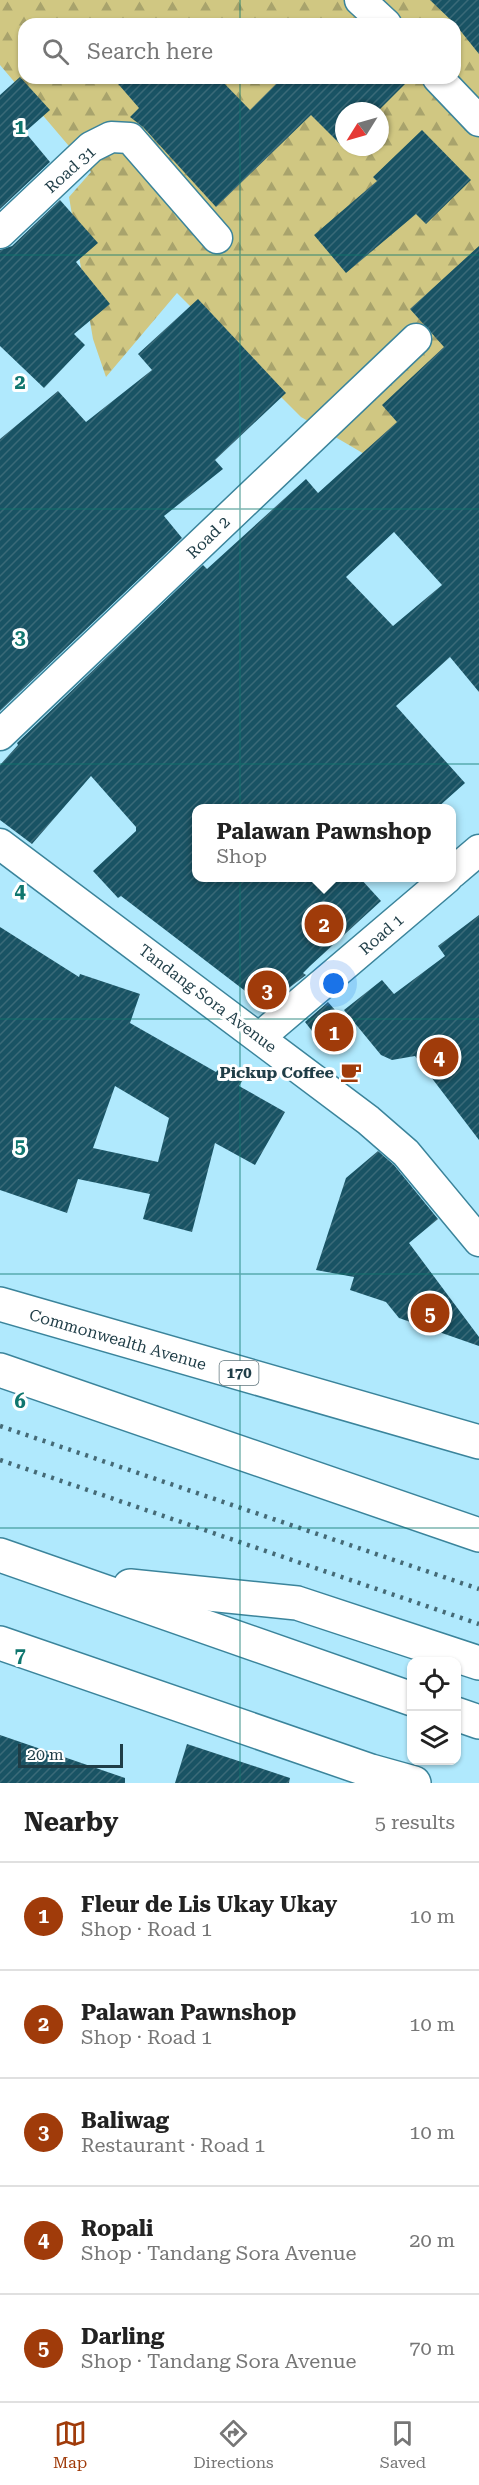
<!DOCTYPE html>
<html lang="en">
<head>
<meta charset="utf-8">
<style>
	:root { --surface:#fff; --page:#f6f6f6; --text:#222; --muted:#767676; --line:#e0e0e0; --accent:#a03b0a }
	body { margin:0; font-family:"Roboto Serif",serif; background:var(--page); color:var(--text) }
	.controls { position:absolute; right:18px; bottom:18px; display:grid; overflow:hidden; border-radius:12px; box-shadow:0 2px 4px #0004 }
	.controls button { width:54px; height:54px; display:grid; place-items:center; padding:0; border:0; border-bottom:2px solid var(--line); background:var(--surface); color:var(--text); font:30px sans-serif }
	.compass { position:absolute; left:335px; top:102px; width:54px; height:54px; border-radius:50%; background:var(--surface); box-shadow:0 2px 4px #0004; rotate:233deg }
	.scale { position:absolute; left:18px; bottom:15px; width:105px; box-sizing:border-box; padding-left:6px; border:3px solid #1f3d47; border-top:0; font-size:16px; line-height:21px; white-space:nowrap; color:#1f3d47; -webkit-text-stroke:4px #fff; paint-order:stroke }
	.you { position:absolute; left:334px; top:984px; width:21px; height:21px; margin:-15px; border:4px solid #fff; border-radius:50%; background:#1a73e8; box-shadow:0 0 0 9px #1a73e833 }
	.badge { display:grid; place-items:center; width:39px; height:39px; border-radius:50%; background:var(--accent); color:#fff; font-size:20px; font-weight:700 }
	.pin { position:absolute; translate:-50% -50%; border:3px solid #fff; box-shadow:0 2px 6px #0006 }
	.popup { position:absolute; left:192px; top:804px; width:264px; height:78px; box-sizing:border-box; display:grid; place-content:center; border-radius:12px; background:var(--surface); filter:drop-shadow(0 2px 4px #0005); font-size:20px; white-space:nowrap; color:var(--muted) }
	.popup b { font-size:22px; color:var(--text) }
	.popup::after { content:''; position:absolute; left:50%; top:100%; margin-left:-12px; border:12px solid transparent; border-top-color:var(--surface) }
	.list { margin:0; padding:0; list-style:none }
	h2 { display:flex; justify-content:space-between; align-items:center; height:78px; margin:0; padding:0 24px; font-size:26px }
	h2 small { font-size:20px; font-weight:400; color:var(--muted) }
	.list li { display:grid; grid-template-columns:39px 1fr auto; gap:18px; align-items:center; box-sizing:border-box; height:108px; padding:0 24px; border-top:2px solid var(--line) }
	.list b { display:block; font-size:22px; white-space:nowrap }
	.list p { margin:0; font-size:20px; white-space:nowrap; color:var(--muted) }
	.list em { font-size:20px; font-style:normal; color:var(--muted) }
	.icon { flex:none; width:33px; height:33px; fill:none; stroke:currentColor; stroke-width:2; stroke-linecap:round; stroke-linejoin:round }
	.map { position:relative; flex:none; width:479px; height:1783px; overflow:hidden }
	.search { position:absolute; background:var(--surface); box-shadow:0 2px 4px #0004; left:18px; right:18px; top:18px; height:66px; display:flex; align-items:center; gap:15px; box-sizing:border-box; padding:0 21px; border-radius:18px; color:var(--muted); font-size:22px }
	.sheet { height:618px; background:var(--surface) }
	nav { display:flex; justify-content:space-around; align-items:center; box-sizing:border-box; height:84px; border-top:2px solid var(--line); background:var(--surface); font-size:16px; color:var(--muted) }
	nav a { display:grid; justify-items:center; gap:3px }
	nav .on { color:var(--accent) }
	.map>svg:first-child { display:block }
	.forest { fill:url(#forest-firs); fill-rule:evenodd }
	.building { fill:url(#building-hatch); fill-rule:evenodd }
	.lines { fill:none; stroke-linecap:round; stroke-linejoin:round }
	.street-casing { stroke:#3b849b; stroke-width:33 }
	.primary-casing { stroke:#3b849b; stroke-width:36 }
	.street { stroke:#fff; stroke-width:30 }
	.primary { stroke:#fff; stroke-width:33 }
	.rail { stroke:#456a76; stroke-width:4.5; stroke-dasharray:3 6; stroke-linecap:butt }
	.grid { fill:none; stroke:#0f766e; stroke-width:1.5; stroke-opacity:0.55 }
	.labels { text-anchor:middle; stroke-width:6; stroke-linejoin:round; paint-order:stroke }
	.shield { fill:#fff; stroke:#62777e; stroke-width:1.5 }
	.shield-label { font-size:15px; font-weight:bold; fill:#1f3d47 }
	.street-label { font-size:16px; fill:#1f3d47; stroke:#fff }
	.poi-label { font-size:16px; font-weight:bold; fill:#1f3d47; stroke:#fff; text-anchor:end }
	.grid-label { font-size:20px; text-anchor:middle; font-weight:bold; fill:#0f766e; stroke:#fff; stroke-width:6; stroke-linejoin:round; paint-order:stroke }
</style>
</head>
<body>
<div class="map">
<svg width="479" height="1783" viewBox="0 0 479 1783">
	<defs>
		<pattern id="forest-firs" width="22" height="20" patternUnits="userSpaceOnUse" patternTransform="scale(1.5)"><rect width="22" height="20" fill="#d0c782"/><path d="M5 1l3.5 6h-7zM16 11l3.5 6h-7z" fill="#a8a36c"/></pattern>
		<pattern id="building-hatch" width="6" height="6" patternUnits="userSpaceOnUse" patternTransform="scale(1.5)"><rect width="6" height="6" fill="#195364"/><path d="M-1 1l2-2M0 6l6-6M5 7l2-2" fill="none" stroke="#3a6a78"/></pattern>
	</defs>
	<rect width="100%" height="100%" fill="#b0e9fd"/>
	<!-- forest -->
	<path class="forest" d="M0 0H479V521L301 417 177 293 106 377 93 339 69 197 91 172 0 65ZM24 24H455V78H24ZM344 111H380V147H344Z"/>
	<!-- building -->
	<g class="building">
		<polygon points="430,0 479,0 479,54 455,24"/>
		<polygon points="20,77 50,110 25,132 50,162 0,209 0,95"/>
		<polygon points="113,78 219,78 250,110 282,78 411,78 378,111 344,111 344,148 311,115 216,207 143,127 130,117 139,108"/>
		<polygon points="422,130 471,180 426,224 416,214 346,273 314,235 377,181 373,177"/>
		<polygon points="60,200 98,243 76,262 110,304 74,334 85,345 44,388 0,346 0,250 12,246"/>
		<path d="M479 246V692L450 657 396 706 465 783 437 808H196V878H360L381 901 310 966 303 973 306 975 265 1006 121 896 118 898 93 871 136 831V827L91 776 32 844 0 820V765L18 745 17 743 203 565 207 569 306 479 318 493 397 422 382 405 444 347 410 309ZM394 532 442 585 393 626 346 577Z"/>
		<polygon points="198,299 286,393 215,460 223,469 164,516 182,538 0,711 0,439 58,391 86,422 152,370 138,354"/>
		<polygon points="479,915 479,1140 415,1056 392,1060 381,1055 344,1010 382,980 394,994 445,956 438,946"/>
		<path d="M0 927 79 977 80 974 140 994 130 1023 216 1072 222 1064 244 1078 239 1086 285 1112 255 1165 215 1143 192 1232 143 1219 150 1194 78 1179 67 1213 0 1190ZM115 1086 169 1118 158 1162 93 1148Z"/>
		<polygon points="328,1002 355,1033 330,1054 305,1022"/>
		<polygon points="378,1151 394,1165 438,1219 409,1243 479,1337 479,1346 399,1318 386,1302 350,1290 354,1277 316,1270 346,1178"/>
		<polygon points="0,1735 125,1778 125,1783 0,1783"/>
		<polygon points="187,1744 290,1778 289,1783 175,1783"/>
	</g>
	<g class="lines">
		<defs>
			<g id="street">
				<polyline points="360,0 386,24"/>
				<polyline points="438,78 479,121"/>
				<polyline points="0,233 91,147 111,137 130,138 217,238"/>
				<polyline points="0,735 416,339"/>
				<polyline points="0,844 368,1120 406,1153 479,1241"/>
				<polyline points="452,873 479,850"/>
				<polyline points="260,1037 447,878"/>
			</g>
			<g id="primary">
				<polyline points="0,1304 479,1442"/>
				<polyline points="0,1370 479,1535"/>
				<polyline points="0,1555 412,1699"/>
				<polyline points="130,1586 297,1603 479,1663"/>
				<polyline points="0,1643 371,1771 414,1783"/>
				<polyline points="456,1714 479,1722"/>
			</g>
		</defs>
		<!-- street casing -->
		<use href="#street" class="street-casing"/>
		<!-- primary casing -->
		<use href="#primary" class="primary-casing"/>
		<!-- street -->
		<use href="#street" class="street"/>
		<!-- primary -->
		<use href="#primary" class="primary"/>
		<!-- rail -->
		<g class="rail">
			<polyline points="0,1426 479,1589"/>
			<polyline points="0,1460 479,1624"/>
		</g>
	</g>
	<!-- grid -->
	<path class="grid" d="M240 0V24M240 78V1783M0 255H479M0 509H479M0 764H479M0 1019H479M0 1274H479M0 1528H479"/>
	<!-- icons -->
	<defs>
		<symbol id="cafe-bare" viewBox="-9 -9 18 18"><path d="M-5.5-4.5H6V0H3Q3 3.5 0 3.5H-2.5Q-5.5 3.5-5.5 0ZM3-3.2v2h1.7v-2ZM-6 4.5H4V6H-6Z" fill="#a03b0a" stroke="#fff" stroke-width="2.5" paint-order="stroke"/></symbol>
	</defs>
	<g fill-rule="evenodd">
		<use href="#cafe-bare" x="336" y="1057" width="30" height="30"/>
	</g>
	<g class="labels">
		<!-- shield labels -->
		<rect class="shield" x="219.5" y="1361" width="39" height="24" rx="4.5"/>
		<g class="shield-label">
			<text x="239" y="1378">170</text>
		</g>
		<!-- street labels -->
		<g class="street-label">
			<text transform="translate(70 169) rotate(-42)" y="6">Road 31</text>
			<text transform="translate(208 537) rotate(-44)" y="6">Road 2</text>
			<text transform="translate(381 934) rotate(-41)" y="6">Road 1</text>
			<text transform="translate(208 998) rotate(37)" y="6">Tandang Sora Avenue</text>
			<text transform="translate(118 1339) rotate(16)" y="6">Commonwealth Avenue</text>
		</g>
		<!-- poi labels -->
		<g class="poi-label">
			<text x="334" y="1078">Pickup Coffee</text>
		</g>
	</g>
	<g class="grid-label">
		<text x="20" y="134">1</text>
		<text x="20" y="389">2</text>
		<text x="20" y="644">3</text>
		<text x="20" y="898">4</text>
		<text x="20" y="1153">5</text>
		<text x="20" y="1408">6</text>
		<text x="20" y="1662">7</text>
	</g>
</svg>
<div class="controls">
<button><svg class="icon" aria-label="locate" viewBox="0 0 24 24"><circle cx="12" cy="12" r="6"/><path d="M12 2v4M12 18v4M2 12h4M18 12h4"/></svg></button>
<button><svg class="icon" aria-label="layers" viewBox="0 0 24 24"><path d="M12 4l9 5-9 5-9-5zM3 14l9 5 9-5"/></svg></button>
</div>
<svg class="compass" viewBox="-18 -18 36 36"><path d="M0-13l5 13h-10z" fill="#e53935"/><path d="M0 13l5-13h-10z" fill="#767676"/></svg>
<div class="scale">20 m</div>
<div class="you"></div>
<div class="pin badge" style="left:334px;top:1032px">1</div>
<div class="pin badge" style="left:324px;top:924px">2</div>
<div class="popup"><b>Palawan Pawnshop</b>Shop</div>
<div class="pin badge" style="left:267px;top:990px">3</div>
<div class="pin badge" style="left:439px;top:1057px">4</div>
<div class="pin badge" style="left:430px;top:1313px">5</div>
<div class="search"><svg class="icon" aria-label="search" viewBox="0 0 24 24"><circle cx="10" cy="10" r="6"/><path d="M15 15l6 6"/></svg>Search here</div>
</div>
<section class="sheet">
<h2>Nearby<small>5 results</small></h2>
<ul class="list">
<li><span class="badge">1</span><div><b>Fleur de Lis Ukay Ukay</b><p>Shop · Road 1</p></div><em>10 m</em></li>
<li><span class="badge">2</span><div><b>Palawan Pawnshop</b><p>Shop · Road 1</p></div><em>10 m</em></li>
<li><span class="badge">3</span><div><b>Baliwag</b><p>Restaurant · Road 1</p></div><em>10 m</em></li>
<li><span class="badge">4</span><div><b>Ropali</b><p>Shop · Tandang Sora Avenue</p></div><em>20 m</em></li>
<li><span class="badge">5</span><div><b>Darling</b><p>Shop · Tandang Sora Avenue</p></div><em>70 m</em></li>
</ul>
</section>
<nav>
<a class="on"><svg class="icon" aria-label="map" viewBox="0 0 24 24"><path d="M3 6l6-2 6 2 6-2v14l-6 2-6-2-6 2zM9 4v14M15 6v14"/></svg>Map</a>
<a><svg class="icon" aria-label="directions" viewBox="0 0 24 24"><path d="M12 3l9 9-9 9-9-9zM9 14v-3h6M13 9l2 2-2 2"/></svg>Directions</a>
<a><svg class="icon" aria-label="saved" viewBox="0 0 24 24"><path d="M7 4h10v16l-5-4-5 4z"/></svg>Saved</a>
</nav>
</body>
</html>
